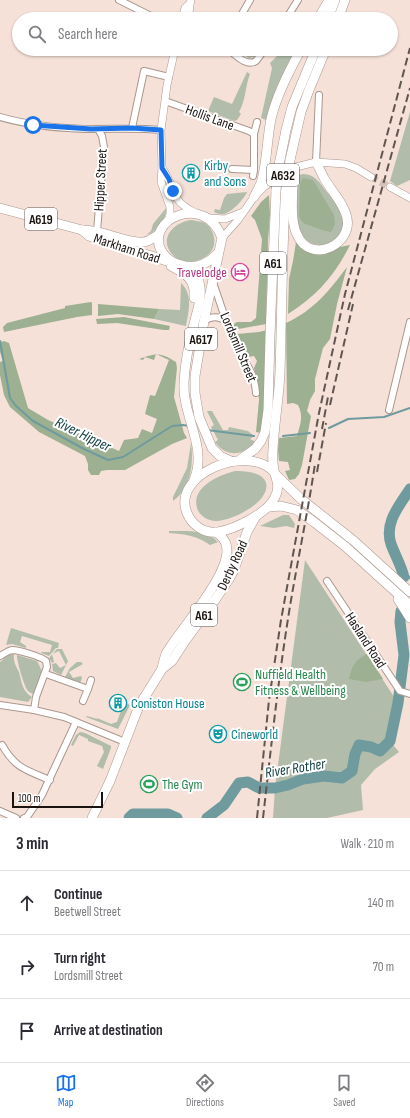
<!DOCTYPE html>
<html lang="en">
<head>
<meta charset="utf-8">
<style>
	:root { --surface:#fff; --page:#f2f2f3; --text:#2b2b33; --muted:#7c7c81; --line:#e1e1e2; --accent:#1a73e8 }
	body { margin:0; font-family:"Sofia Sans Condensed",sans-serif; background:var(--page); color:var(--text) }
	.scale { position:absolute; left:12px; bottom:10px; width:91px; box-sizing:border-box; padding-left:4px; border:2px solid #1a1310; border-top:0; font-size:11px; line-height:14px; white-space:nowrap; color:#1a1310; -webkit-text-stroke:3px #fff; paint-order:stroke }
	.stop { position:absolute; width:12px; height:12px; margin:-9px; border:3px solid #1a73e8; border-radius:50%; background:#fff }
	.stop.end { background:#1a73e8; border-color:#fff; box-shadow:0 1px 4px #0008 }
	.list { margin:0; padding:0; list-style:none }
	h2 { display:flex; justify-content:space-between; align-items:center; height:52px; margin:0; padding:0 16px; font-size:17px }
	h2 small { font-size:13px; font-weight:400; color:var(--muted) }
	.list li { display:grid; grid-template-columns:26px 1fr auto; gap:12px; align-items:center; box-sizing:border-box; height:64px; padding:0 16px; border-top:1px solid var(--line) }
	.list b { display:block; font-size:15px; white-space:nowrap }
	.list p { margin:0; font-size:13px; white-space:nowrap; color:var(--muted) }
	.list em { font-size:13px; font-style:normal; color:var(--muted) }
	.icon { flex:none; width:22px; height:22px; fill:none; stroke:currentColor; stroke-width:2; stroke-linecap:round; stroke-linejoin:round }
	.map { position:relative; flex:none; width:410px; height:818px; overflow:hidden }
	.search { position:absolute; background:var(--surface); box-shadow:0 1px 3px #0004; left:12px; right:12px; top:12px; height:44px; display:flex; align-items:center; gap:10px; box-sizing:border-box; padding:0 14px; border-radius:22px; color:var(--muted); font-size:15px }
	.sheet { height:244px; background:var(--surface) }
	nav { display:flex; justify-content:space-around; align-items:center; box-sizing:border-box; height:56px; border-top:1px solid var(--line); background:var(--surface); font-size:11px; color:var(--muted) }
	nav a { display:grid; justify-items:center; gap:2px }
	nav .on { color:var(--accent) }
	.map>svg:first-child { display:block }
	.green { fill:#b1bdaa }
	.forest { fill:#9db091 }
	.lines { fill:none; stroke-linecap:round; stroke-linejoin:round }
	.stream { stroke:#6f9b9f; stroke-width:2 }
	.river { stroke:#6f9b9f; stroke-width:11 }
	.major-tunnel { stroke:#d4c2ba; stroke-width:7; stroke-dasharray:7 3.5; stroke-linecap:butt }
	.minor-casing { stroke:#aa988f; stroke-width:8 }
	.major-casing { stroke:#aa988f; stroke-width:8 }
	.highway-casing { stroke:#aa988f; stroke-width:10 }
	.minor { stroke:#fff; stroke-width:6 }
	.major { stroke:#fff; stroke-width:7 }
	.highway { stroke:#fff; stroke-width:9 }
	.rail { stroke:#605550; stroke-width:2; stroke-dasharray:8 4; stroke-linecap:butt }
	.highway-bridge-casing { stroke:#aa988f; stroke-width:10; stroke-linecap:butt }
	.highway-bridge { stroke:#fff; stroke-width:9 }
	.route { stroke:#1a73e8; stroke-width:5 }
	.labels { text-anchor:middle; stroke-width:4; stroke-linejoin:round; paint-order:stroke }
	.shield { fill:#fff; stroke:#5f5a58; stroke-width:1 }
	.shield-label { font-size:13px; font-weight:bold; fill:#1a1310 }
	.street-label { font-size:14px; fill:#1a1310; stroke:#fff }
	.culture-label { font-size:14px; fill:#0d838f; stroke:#fff; text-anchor:start }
	.hotel-label { font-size:14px; fill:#b23c85; stroke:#fff; text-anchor:end }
	.leisure-label { font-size:14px; fill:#27864d; stroke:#fff; text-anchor:start }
	.water-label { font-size:15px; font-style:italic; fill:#164144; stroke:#fff }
</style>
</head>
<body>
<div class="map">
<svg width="410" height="818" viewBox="0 0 410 818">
	<rect width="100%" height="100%" fill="#f5e1d8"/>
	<!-- green -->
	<g class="green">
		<polygon points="234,49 250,49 257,53 259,49 263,49 258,56 249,58"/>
		<polygon points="288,49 296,49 277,86 266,120 261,118 272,68 270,63 277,56 284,56"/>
		<path d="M247 72 250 74C245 87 246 100 239 112L241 114 237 120 234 121 208 111 214 97 232 104Z"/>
		<polygon points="410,112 410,180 397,186 390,181"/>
		<path d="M303 174C315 174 320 183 326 191 334 201 343 211 343 224 343 248 308 253 300 231 293 214 297 195 298 178L299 175Z"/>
		<path d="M247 192C244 199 232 212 224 214 220 215 217 213 214 212L215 209 220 210 224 198 227 194Z"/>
		<path d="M166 208C167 220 157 232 146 235L151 231 153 224Z"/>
		<path d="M191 220C195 221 201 221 205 223 214 229 217 242 212 250 204 263 182 266 172 254 158 238 175 222 191 220Z"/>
		<path d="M181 283C193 294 189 311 186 326L154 319 159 309 180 310Z"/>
		<path d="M207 411H212L223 430H228L229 427 248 431 254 436 250 439 256 442C244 456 226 458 215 442L218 440 211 427 214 425Z"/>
		<path d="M191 443C194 464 191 488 173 501V497L187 468Z"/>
		<path d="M235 471C249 470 276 475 263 496 256 508 224 525 210 520 204 518 199 514 197 508 191 487 219 475 235 471Z"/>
		<polygon points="283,515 289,515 295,524 294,528 286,526 274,528 260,526"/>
		<path d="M169 531C185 531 207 529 218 542L210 545C198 536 184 534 169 533Z"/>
		<polygon points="305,560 398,703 390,741 399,752 375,769 361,785 363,810 327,818 273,818 275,788"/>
		<polygon points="11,628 59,643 58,648 56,648 49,656 41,653 42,652 50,652 52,645 22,636 20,642 26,646 26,648 12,644 6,645"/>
		<polygon points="57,649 62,649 68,661 61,675 53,671 52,664 56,663 60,668 66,665 59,651 52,654 54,662 52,663 49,658"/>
		<path d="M14 654C13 662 16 666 19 672 22 683 22 691 32 697L28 702 0 697V662L9 655Z"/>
		<path d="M17 655 37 661 42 671 33 694C31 693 29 692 28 691 24 687 16 658 17 655Z"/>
		<polygon points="77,662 81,662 83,664 69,672 73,678 81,676 82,678 80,683 65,677 70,668"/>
		<polygon points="124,702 130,705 118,729 86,717 87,716 97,719 97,718 111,724 117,722"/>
		<polygon points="80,732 85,733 111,746 111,748 103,769 97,766 104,752 102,746 88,741 88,739 79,735 73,746 71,745 76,735"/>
	</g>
	<!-- forest -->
	<g class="forest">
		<polygon points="303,178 313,180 334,215 335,224 331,232 322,230 303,223 299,217 300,183"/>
		<polygon points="269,195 270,214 268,241 266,324 233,330 231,326 237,322 251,322 256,318 262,239 255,220 251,216 261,202"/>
		<path d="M296 242 300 247 316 254 329 253 340 247 350 245C335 275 317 296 288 314L289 279 293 261Z"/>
		<path d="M347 267 337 304 330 339 323 348 315 379V391L310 400 307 411 311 416 302 465 299 474 295 479 289 480 285 471 290 470 288 462 279 461 278 450 279 438 297 436C300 425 304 417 298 405L293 403 287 404 286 323C313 311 330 290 347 267Z"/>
		<polygon points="91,302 92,303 92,315 77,317 4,332 3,327 7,323 65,308 65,306"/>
		<polygon points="98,304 159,309 154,319 118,314 98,316"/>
		<polygon points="124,317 170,326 169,330 164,330 117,323 97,324 96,319"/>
		<polygon points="267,330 265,395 261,433 256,432 259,400 258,382 254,368 257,361 254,356 248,357 237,339 237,334 259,332"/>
		<path d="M4 341 9 343 28 408 48 420 119 451 124 440 138 438 142 429 152 433 157 419 145 414 150 395 155 396 169 360 156 354 154 360 145 357 143 360 139 359C156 353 160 352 176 362L177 368 174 397 184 433 187 438 172 444 125 470H107L101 471 99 475H91L88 470V464L85 456 39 432 10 407 4 395 0 375V362L3 361 0 352V342Z"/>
		<path d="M367 654 383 679 366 682 349 679C352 666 354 661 367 654Z"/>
	</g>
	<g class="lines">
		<!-- stream -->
		<g class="stream">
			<polyline points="0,341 10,398 16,406 33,421 84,449 108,460 123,457 172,426 183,425 189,426"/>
			<polyline points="329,428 348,419 384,417 410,408"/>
			<polyline points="207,430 254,436"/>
			<polyline points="283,436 310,433"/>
			<polyline points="403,571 410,578"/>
		</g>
		<!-- river -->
		<g class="river">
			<path d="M404 577C401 565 395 555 391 544 384 523 399 506 410 489"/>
			<polyline points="129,818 133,814 168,814 177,818"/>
			<polyline points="207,818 224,805 239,783 248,782 259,788 275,788 288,785 303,779 324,776 342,778 352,771 355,754 359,745 371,747 380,751 390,741 398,703 404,655 400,622 401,611"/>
		</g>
		<!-- major-tunnel -->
		<polyline class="major-tunnel" points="371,177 390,187"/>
		<defs>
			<g id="minor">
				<polyline points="119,0 157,19"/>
				<polyline points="239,19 250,0"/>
				<polyline points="286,19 298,0"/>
				<path d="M228 49C236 55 246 67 256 61L265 49"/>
				<polyline points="165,101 249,131 254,134"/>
				<path d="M0 117C32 126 64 129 97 129 119 129 140 128 161 130"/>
				<polyline points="132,128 144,71 169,77"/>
				<polyline points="316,162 319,95"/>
				<polyline points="232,169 254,170"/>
				<polyline points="253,176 254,170 254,134 257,122"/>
				<polyline points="97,231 104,147 102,136 98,129"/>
				<path d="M213 283C221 304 227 327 237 347 246 366 254 370 256 393"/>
				<path d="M204 321C212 316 218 316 226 321"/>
				<polyline points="389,410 410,322"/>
				<polyline points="327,581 400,691 410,694"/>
				<path d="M0 656C4 654 7 651 12 650 19 650 42 657 46 661L47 667 36 697 34 710"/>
				<polyline points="46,674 88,689 91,680"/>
				<polyline points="83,701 88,689"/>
				<polyline points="0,705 34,710 64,717 125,742"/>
				<path d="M2 745C15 768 26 770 50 780"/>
				<polyline points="0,811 16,818"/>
				<polyline points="24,818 27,817 42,795 76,722"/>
			</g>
			<g id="major">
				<polyline points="182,19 185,8 190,3"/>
				<path d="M188 19C190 12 189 6 191 0"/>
				<path d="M162 168C176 187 169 200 194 212"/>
				<polyline points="390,187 410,198"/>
				<polyline points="209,218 225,219 243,212"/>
				<polyline points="168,221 170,214 170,207 161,182 162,168 161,130 167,85 175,49"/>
				<polyline points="222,238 238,220 254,197 265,186 296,167 316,162 345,164 356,168 371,177"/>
			</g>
			<g id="highway">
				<polyline points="318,19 329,0"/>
				<polyline points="328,19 335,0"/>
				<polyline points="338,19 345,0"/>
				<polyline points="290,160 301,112 309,90 326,49"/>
				<polyline points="279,165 286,130 292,107 316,49"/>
				<path d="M293 180C293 199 289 224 300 240 315 262 352 244 347 218 344 203 331 191 324 178 321 173 319 167 316 162"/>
				<path d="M254 197C257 191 260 186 262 180 267 160 267 139 271 119 277 94 289 72 301 49"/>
				<path d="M0 208 82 230C103 229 125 244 144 242 149 241 153 238 158 235"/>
				<polyline points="82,230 89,236 170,262"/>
				<path d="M218 253C209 263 198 268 185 266 175 264 167 260 162 252 143 220 205 191 222 238L204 321 195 376V393L199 417 212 448 220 456 231 461"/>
				<path d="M171 266C186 274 196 279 194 298"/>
				<path d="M189 267C193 271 198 277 199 282 203 296 197 311 194 324 189 343 185 363 184 382 182 416 208 447 194 480"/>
				<polyline points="241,459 255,449 261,441 265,432 268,410 270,336 276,190"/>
				<path d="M274 472C248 443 171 474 187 513 192 525 204 534 218 532 235 529 268 513 275 497 280 488 277 480 274 471 273 464 272 456 273 450 274 424 279 398 280 372 282 309 282 247 286 184"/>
				<polyline points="276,475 301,499 354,541 410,592"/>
				<polyline points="269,507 281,506 297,510 314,522 346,547 410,605"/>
				<polyline points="398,599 410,618"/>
				<path d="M162 669C163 664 164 659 166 654 179 630 235 571 226 544 224 538 220 535 216 532"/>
				<polyline points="92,818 110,781 139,706 162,669 172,661 185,641 215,600 229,579 234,570 247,532 256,516"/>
			</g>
		</defs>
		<!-- minor casing -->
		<use href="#minor" class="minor-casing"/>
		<!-- major casing -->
		<use href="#major" class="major-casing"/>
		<!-- highway casing -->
		<use href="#highway" class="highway-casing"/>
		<!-- minor -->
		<use href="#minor" class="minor"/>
		<!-- major -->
		<use href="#major" class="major"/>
		<!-- highway -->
		<use href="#highway" class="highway"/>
		<!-- rail -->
		<g class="rail">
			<polyline points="348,310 410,88"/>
			<polyline points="330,405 353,304"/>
			<polyline points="322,429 328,397"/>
			<polyline points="317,472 326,423"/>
			<polyline points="257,818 269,700 281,620 319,413 345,294 410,48"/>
			<path d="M263 818C272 740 280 661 294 583 301 544 309 504 315 464"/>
		</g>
		<defs>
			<g id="highway-bridge">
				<polyline points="286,184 290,160"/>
				<polyline points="276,190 279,165"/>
			</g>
		</defs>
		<!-- highway-bridge casing -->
		<use href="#highway-bridge" class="highway-bridge-casing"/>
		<!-- highway-bridge -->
		<use href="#highway-bridge" class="highway-bridge"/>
	</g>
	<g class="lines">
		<!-- route -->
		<polyline class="route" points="33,125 91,129 132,128 161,130 162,168 169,179 173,191"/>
	</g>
	<!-- icons -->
	<defs>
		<symbol id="building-ring" viewBox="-11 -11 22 22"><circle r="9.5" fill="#fff" stroke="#0f9aa8" stroke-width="1.5"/><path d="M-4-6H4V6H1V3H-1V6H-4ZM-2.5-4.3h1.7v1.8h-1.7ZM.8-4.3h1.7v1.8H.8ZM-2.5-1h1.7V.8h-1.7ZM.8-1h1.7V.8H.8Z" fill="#0f9aa8"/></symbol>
		<symbol id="hotel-ring" viewBox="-11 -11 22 22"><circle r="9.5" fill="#fff" stroke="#d1479c" stroke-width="1.5"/><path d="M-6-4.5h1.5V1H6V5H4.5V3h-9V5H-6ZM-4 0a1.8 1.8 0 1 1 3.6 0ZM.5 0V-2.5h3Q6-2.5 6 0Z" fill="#d1479c"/></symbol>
		<symbol id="stadium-ring" viewBox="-11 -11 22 22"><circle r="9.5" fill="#fff" stroke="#2e9e5b" stroke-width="1.5"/><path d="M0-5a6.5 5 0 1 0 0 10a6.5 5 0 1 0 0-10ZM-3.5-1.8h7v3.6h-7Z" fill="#2e9e5b"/></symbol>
		<symbol id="theatre-ring" viewBox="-11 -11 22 22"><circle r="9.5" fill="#fff" stroke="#0f9aa8" stroke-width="1.5"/><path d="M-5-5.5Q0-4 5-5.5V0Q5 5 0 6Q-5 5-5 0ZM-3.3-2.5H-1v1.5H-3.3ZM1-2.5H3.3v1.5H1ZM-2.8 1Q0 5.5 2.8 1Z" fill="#0f9aa8"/></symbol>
	</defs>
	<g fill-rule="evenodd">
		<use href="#building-ring" x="181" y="163" width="20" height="20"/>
		<use href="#hotel-ring" x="230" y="262" width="20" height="20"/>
		<use href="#stadium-ring" x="232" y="672" width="20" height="20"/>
		<use href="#building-ring" x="108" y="693" width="20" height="20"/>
		<use href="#theatre-ring" x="208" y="724" width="20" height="20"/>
		<use href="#stadium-ring" x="139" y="774" width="20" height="20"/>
	</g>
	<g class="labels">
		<!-- shield labels -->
		<g class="shield">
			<rect x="267" y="164" width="32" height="22" rx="3"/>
			<rect x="25" y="208" width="32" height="22" rx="3"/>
			<rect x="260" y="252" width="26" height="22" rx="3"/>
			<rect x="185" y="328" width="32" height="22" rx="3"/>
			<rect x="191" y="604" width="26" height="22" rx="3"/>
		</g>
		<g class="shield-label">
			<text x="283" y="180">A632</text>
			<text x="41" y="224">A619</text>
			<text x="273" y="268">A61</text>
			<text x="201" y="344">A617</text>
			<text x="204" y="620">A61</text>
		</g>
		<!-- street labels -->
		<g class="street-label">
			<text transform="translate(210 117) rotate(20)" y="5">Hollis Lane</text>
			<text transform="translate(100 180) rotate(-87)" y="5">Hipper Street</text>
			<text transform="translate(127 248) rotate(18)" y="5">Markham Road</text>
			<text transform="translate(239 347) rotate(67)" y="5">Lordsmill Street</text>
			<text transform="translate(232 565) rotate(-65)" y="5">Derby Road</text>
			<text transform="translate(366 640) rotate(57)" y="5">Hasland Road</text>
		</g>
		<!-- culture labels -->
		<g class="culture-label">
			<text x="204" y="170">Kirby<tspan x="204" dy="16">and Sons</tspan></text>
			<text x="131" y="708">Coniston House</text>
			<text x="231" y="739">Cineworld</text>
		</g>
		<!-- hotel labels -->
		<g class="hotel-label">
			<text x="227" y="277">Travelodge</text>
		</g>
		<!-- leisure labels -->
		<g class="leisure-label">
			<text x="255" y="679">Nuffield Health<tspan x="255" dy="16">Fitness &amp; Wellbeing</tspan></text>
			<text x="162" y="789">The Gym</text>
		</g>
		<!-- water labels -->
		<g class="water-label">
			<text transform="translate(83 434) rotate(26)" y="5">River Hipper</text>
			<text transform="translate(295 768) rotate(-9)" y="5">River Rother</text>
		</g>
	</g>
</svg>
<div class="scale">100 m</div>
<div class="stop" style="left:33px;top:125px"></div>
<div class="stop end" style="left:173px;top:191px"></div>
<div class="search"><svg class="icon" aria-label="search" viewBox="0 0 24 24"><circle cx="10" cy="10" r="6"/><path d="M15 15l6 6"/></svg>Search here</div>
</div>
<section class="sheet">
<h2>3 min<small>Walk · 210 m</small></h2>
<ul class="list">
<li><svg class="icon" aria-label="ahead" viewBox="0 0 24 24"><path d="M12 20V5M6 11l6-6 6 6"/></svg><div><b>Continue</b><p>Beetwell Street</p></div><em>140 m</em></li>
<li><svg class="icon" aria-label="right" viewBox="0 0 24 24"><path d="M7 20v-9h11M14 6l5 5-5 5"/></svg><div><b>Turn right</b><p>Lordsmill Street</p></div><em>70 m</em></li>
<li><svg class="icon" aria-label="arrive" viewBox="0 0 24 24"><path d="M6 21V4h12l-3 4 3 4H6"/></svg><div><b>Arrive at destination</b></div></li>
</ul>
</section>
<nav>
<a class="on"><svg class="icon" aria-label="map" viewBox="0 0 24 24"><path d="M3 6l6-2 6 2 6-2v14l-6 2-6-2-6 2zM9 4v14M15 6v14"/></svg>Map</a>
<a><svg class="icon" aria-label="directions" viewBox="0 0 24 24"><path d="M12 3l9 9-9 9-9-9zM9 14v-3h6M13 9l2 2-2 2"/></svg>Directions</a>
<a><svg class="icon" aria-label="saved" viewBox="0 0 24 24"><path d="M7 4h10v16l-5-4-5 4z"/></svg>Saved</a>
</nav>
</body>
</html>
